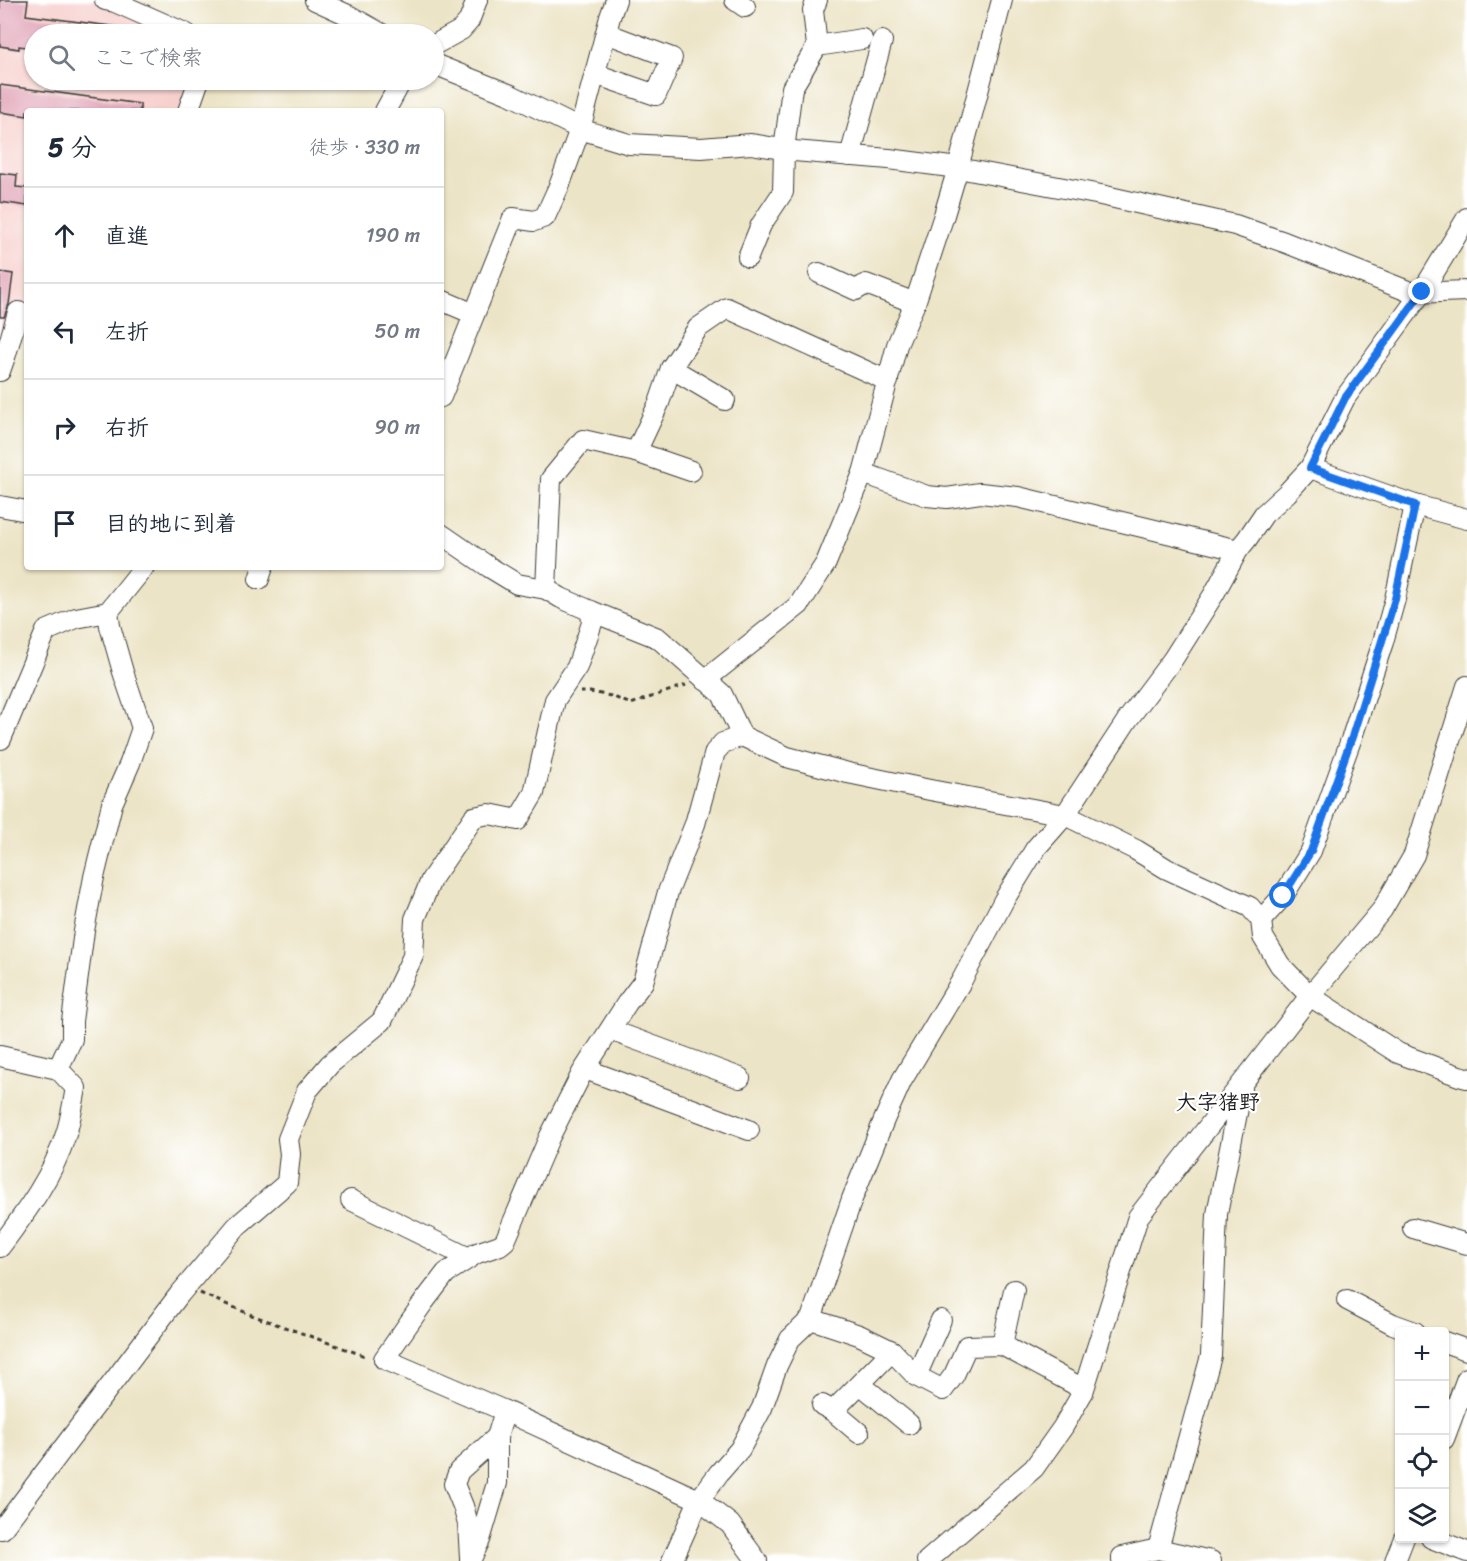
<!DOCTYPE html>
<html lang="ja">
<head>
<meta charset="utf-8">
<style>
	:root { --surface:#fff; --page:#f2f2f3; --text:#1f2937; --muted:#747a83; --line:#e0e1e3 }
	body { margin:0; font-family:Sriracha,"Klee One",sans-serif; background:var(--page); color:var(--text) }
	.controls { position:absolute; right:18px; bottom:18px; display:grid; overflow:hidden; border-radius:6px; box-shadow:0 2px 4px #0004 }
	.controls button { width:54px; height:54px; display:grid; place-items:center; padding:0; border:0; border-bottom:2px solid var(--line); background:var(--surface); color:var(--text); font:30px sans-serif }
	.stop { position:absolute; width:18px; height:18px; margin:-14px; border:4px solid #1a73e8; border-radius:50%; background:#fff }
	.stop.end { background:#1a73e8; border-color:#fff; box-shadow:0 2px 6px #0008 }
	.list { margin:0; padding:0; list-style:none }
	h2 { display:flex; justify-content:space-between; align-items:center; height:78px; margin:0; padding:0 24px; font-size:26px }
	h2 small { font-size:20px; font-weight:400; color:var(--muted) }
	.list li { display:grid; grid-template-columns:39px 1fr auto; gap:18px; align-items:center; box-sizing:border-box; height:96px; padding:0 24px; border-top:2px solid var(--line) }
	.list b { display:block; font-size:22px; white-space:nowrap }
	.list em { font-size:20px; font-style:normal; color:var(--muted) }
	.icon { flex:none; width:33px; height:33px; fill:none; stroke:currentColor; stroke-width:2; stroke-linecap:round; stroke-linejoin:round }
	.map { position:relative; flex:none; width:1467px; height:1561px; overflow:hidden }
	.search { position:absolute; background:var(--surface); box-shadow:0 2px 4px #0004; left:24px; top:24px; width:420px; height:66px; display:flex; align-items:center; gap:15px; box-sizing:border-box; padding:0 21px; border-radius:33px; color:var(--muted); font-size:22px }
	.panel { position:absolute; background:var(--surface); box-shadow:0 2px 4px #0004; left:24px; top:108px; width:420px; height:462px; border-radius:6px }
	.map>svg:first-child { display:block }
	.built { fill:#f7d0ce }
	.building { fill:#e1a4b8 }
	.lines { fill:none; stroke-linecap:round; stroke-linejoin:round }
	.minor-casing { stroke:#3b3a36; stroke-width:22 }
	.path { stroke:#3b3a36; stroke-width:3; stroke-dasharray:4.5 4.5; stroke-linecap:butt }
	.minor { stroke:#fff; stroke-width:20 }
	.route { stroke:#1a73e8; stroke-width:8 }
	.labels { text-anchor:middle; stroke-width:4.5; stroke-linejoin:round; paint-order:stroke }
	.quarter-label { font-size:21px; font-weight:bold; fill:#1c1c1c; stroke:#fff }
</style>
</head>
<body>
<div class="map">
<svg width="1467" height="1561" viewBox="0 0 1467 1561">
	<rect width="100%" height="100%" fill="#fff"/>
	<filter id="ink" filterUnits="userSpaceOnUse"><feTurbulence type="fractalNoise" baseFrequency=".0167" numOctaves="2"/><feDisplacementMap in="SourceGraphic" scale="12" xChannelSelector="R" yChannelSelector="G"/><feConvolveMatrix kernelMatrix="1 2 1 2 8 2 1 2 1" color-interpolation-filters="sRGB"/></filter>
	<filter id="wash" filterUnits="userSpaceOnUse"><feTurbulence type="fractalNoise" baseFrequency=".008" numOctaves="4" result="noise"/><feDisplacementMap in="SourceGraphic" scale="24" xChannelSelector="R" yChannelSelector="G"/><feGaussianBlur stdDeviation="1.35" result="paint"/><feColorMatrix in="noise" values="0 0 0 0 0 0 0 0 0 0 0 0 0 0 0 0 0 1.4 0 .05"/><feComposite in="paint" operator="in"/></filter>
	<g filter="url(#wash)">
		<rect width="100%" height="100%" fill="#ece4c6"/>
		<!-- built -->
		<polygon class="built" points="0,0 105,0 187,34 34,34 34,80 199,80 188,111 27,111 27,314 0,371"/>
		<g id="blocks">
			<!-- building -->
			<g class="building">
				<polygon points="0,0 28,0 26,15 118,27 118,34 34,34 34,48 19,46 19,49 0,46"/>
				<polygon points="0,85 140,104 140,111 27,111 27,116 0,112"/>
				<polygon points="0,173 17,175 16,187 27,188 27,206 0,202"/>
				<polygon points="0,272 13,274 9,304 4,317 0,317"/>
			</g>
		</g>
	</g>
	<g filter="url(#ink)">
		<use href="#blocks" fill-opacity="0" stroke="#3b3a36" stroke-width="1.5"/>
		<g class="lines">
			<defs>
				<g id="minor">
					<polyline points="105,0 115,2 187,34"/>
					<polyline points="315,0 350,16 382,34"/>
					<polyline points="735,0 745,7"/>
					<polyline points="817,0 813,10 817,46"/>
					<polyline points="434,45 461,30 469,21 477,0"/>
					<polyline points="434,64 511,95 580,129 629,144 701,148 751,144 794,151 889,159 958,168 1101,195 1235,225 1284,242 1413,293 1467,291"/>
					<polyline points="595,74 656,95 672,58 606,33"/>
					<polyline points="188,111 199,80"/>
					<polyline points="385,111 402,80"/>
					<polyline points="850,156 882,41"/>
					<polyline points="748,257 761,225 783,192 784,150 792,88 817,46 862,39"/>
					<polyline points="819,273 856,290 866,284 915,303"/>
					<polyline points="441,300 474,314"/>
					<polyline points="671,368 725,400"/>
					<polyline points="0,371 6,354 18,312 27,314"/>
					<polyline points="441,397 513,218 534,221 545,217 560,184 580,129 610,17 616,0"/>
					<polyline points="636,452 691,471"/>
					<polyline points="1310,468 1415,505 1467,519"/>
					<polyline points="863,473 927,496 947,498 980,493 1018,497 1238,550"/>
					<polyline points="0,506 27,511"/>
					<polyline points="441,534 489,567 517,584 546,589 561,598 591,611 658,638 722,694 742,736 787,757 848,773 930,790 1065,815 1136,850 1167,869 1250,907 1261,920 1263,937 1280,965 1310,996 1398,1053 1459,1076 1467,1078"/>
					<polyline points="259,579 263,567"/>
					<polyline points="546,589 551,479 583,440 636,452 659,403 671,368 698,328 727,308 888,381"/>
					<polyline points="705,680 799,605 826,563 863,473 897,345 915,303 944,215 958,168 1002,0"/>
					<polyline points="742,736 723,743 715,752 695,824 668,892 643,982 627,1003 582,1073 549,1138 505,1241 500,1245 477,1253 446,1273 423,1303 384,1359 505,1411 699,1500 730,1524 757,1561"/>
					<polyline points="0,739 1,739 46,631 76,618 108,612 144,567"/>
					<polyline points="1261,920 1283,896 1311,851 1352,737 1383,642 1395,599 1415,505"/>
					<polyline points="610,1030 740,1078"/>
					<path d="M0 1056 58 1069 76 1088C73 1103 71 1119 66 1134 53 1176 26 1212 0 1247"/>
					<polyline points="58,1069 72,1039 72,1021 84,931 94,877 112,804 130,763 142,728 123,672 110,626 108,612"/>
					<polyline points="585,1069 749,1130"/>
					<polyline points="351,1200 469,1258"/>
					<polyline points="1413,1228 1467,1244"/>
					<polyline points="1347,1300 1393,1324 1415,1332"/>
					<polyline points="811,1319 859,1335 892,1351 916,1376 943,1390 954,1375 967,1346 1002,1345 1074,1384 1083,1392"/>
					<polyline points="1444,1342 1467,1350"/>
					<polyline points="1002,1345 1014,1290"/>
					<polyline points="916,1376 941,1320"/>
					<polyline points="860,1384 909,1424"/>
					<polyline points="822,1405 833,1411 892,1351"/>
					<polyline points="833,1411 859,1433"/>
					<polyline points="1444,1439 1467,1378"/>
					<polyline points="0,1529 2,1529 179,1295 237,1226 287,1183 290,1154 288,1139 307,1091 330,1064 382,1021 413,956 415,919 431,880 474,817 489,814 518,820 534,793 555,700 577,667 592,623 591,611"/>
					<polyline points="1431,1538 1467,1552"/>
					<polyline points="1158,1549 1211,1356 1217,1214 1242,1088"/>
					<polyline points="470,1557 468,1524 463,1506 454,1484 459,1471 497,1437"/>
					<polyline points="470,1561 480,1540 497,1483 497,1437 505,1411"/>
					<polyline points="672,1561 699,1500 719,1473 740,1449 762,1408 777,1366 790,1339 811,1319 852,1199 884,1120 902,1080 962,980 1004,900 1036,848 1065,815 1128,719 1173,659 1214,594 1238,550 1247,539 1264,514 1287,493 1310,468 1345,398 1422,292 1467,218"/>
					<polyline points="927,1561 1034,1468 1063,1427 1083,1392 1138,1217 1310,996 1382,910 1414,855 1467,686"/>
					<polyline points="1122,1561 1122,1557 1158,1549 1211,1561"/>
					<polyline points="1395,1561 1404,1538"/>
				</g>
			</defs>
			<!-- minor casing -->
			<use href="#minor" class="minor-casing"/>
			<!-- path -->
			<g class="path">
				<polyline points="580,692 590,692 611,696 631,704 686,685"/>
				<polyline points="200,1293 254,1316 368,1357"/>
			</g>
			<!-- minor -->
			<use href="#minor" class="minor"/>
		</g>
	</g>
	<g class="lines" filter="url(#ink)">
		<!-- route -->
		<polyline class="route" points="1283,896 1311,851 1352,737 1395,599 1415,505 1310,468 1345,398 1422,292"/>
	</g>
	<g class="labels">
		<!-- quarter labels -->
		<g class="quarter-label">
			<text x="1218" y="1109">大字猪野</text>
		</g>
	</g>
</svg>
<div class="controls">
<button>+</button>
<button>−</button>
<button><svg class="icon" aria-label="locate" viewBox="0 0 24 24"><circle cx="12" cy="12" r="6"/><path d="M12 2v4M12 18v4M2 12h4M18 12h4"/></svg></button>
<button><svg class="icon" aria-label="layers" viewBox="0 0 24 24"><path d="M12 4l9 5-9 5-9-5zM3 14l9 5 9-5"/></svg></button>
</div>
<div class="stop" style="left:1283px;top:896px"></div>
<div class="stop end" style="left:1422px;top:292px"></div>
<div class="search"><svg class="icon" aria-label="search" viewBox="0 0 24 24"><circle cx="10" cy="10" r="6"/><path d="M15 15l6 6"/></svg>ここで検索</div>
<section class="panel">
<h2>5 分<small>徒歩 · 330 m</small></h2>
<ul class="list">
<li><svg class="icon" aria-label="ahead" viewBox="0 0 24 24"><path d="M12 20V5M6 11l6-6 6 6"/></svg><div><b>直進</b></div><em>190 m</em></li>
<li><svg class="icon" aria-label="left" viewBox="0 0 24 24"><path d="M17 20v-9H6M10 6l-5 5 5 5"/></svg><div><b>左折</b></div><em>50 m</em></li>
<li><svg class="icon" aria-label="right" viewBox="0 0 24 24"><path d="M7 20v-9h11M14 6l5 5-5 5"/></svg><div><b>右折</b></div><em>90 m</em></li>
<li><svg class="icon" aria-label="arrive" viewBox="0 0 24 24"><path d="M6 21V4h12l-3 4 3 4H6"/></svg><div><b>目的地に到着</b></div></li>
</ul>
</section>
</div>
</body>
</html>
